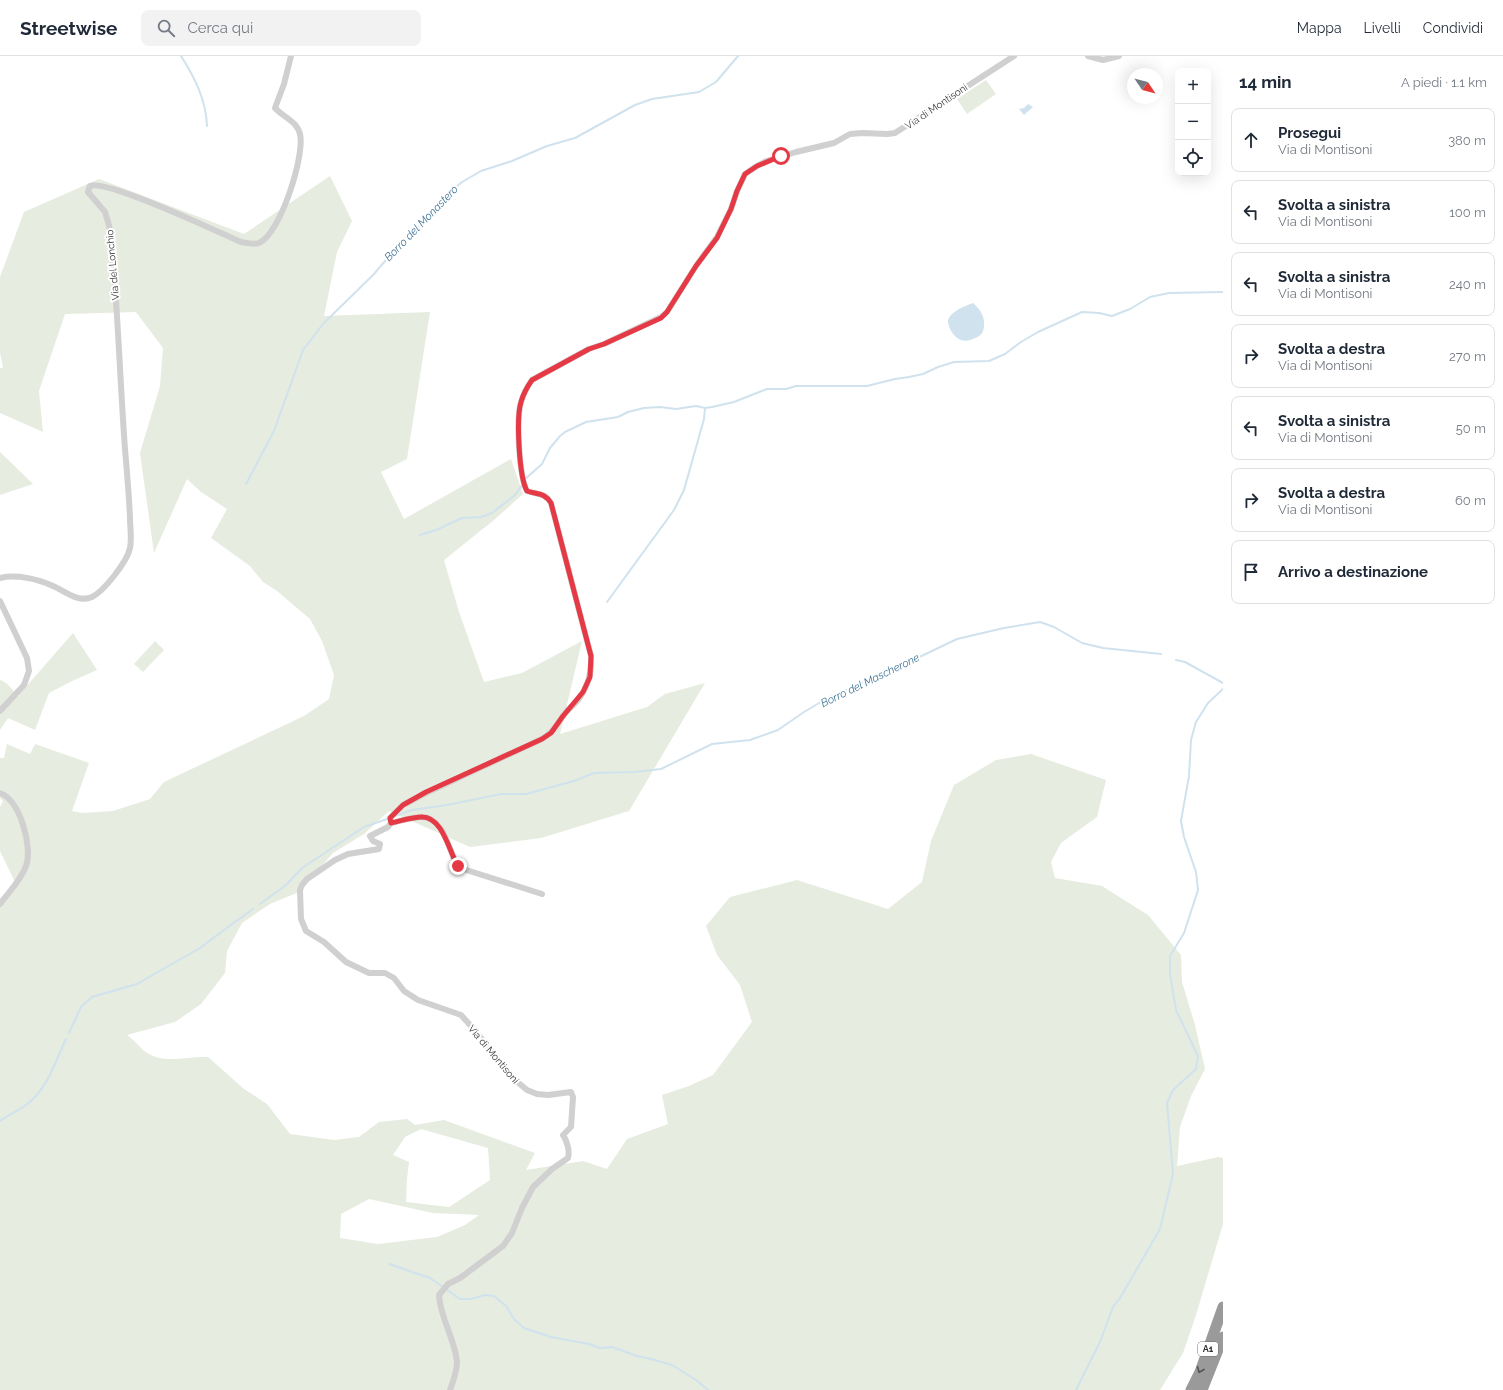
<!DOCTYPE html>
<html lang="it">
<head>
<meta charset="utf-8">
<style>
	:root { --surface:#fff; --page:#f2f2f3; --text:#1f2937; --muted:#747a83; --line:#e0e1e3 }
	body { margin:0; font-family:Raleway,sans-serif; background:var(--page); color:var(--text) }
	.controls { position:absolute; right:12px; top:12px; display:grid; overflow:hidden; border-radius:8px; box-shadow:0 4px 16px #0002 }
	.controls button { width:36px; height:36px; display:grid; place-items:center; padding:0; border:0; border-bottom:1px solid var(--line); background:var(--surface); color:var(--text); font:20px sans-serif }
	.compass { position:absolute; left:1127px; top:12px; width:36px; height:36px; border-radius:50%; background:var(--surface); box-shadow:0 4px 16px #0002; rotate:125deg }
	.stop { position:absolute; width:12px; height:12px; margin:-9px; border:3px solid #e63946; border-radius:50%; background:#fff }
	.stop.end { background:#e63946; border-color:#fff; box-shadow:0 1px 4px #0008 }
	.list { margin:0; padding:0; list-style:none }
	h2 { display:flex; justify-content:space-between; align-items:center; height:52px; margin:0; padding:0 16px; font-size:17px }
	h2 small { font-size:13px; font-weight:400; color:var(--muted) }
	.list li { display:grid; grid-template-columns:26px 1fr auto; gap:12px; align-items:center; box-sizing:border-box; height:64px; margin:0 8px 8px; padding:0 8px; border:1px solid var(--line); border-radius:8px }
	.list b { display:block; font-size:15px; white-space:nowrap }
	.list p { margin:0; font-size:13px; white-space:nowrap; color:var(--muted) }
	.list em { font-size:13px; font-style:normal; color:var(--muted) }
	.icon { flex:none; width:22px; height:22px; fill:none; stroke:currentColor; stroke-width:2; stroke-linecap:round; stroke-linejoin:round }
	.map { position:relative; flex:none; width:1223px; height:1334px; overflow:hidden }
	header { display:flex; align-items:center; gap:24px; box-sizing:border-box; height:56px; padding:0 20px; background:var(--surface); border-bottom:1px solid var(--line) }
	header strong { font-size:19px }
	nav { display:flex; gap:22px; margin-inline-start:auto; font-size:14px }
	.search { width:280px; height:36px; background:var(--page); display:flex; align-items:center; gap:10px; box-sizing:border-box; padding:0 14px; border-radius:8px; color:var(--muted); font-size:15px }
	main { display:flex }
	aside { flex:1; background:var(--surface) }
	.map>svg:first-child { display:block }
	.green { fill:#e6ecdf; fill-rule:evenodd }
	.water { fill:#cfe2ee }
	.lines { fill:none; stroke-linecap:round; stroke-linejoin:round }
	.stream { stroke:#cfe2ee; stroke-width:2 }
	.street { stroke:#d0d0d0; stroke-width:6 }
	.highway { stroke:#9a9a9a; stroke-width:11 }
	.oneway { stroke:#525252 }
	.route { stroke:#e63946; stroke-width:5 }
	.labels { text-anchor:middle; stroke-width:4; stroke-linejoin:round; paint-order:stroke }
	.shield { fill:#fff; stroke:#707070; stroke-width:1 }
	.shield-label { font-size:9px; font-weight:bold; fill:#333 }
	.street-label { font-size:10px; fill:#333; stroke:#fff }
	.water-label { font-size:11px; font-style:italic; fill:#3f7597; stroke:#fff }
</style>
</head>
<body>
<header>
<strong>Streetwise</strong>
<div class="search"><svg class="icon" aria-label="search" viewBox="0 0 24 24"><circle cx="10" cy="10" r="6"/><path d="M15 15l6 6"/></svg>Cerca qui</div>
<nav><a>Mappa</a><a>Livelli</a><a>Condividi</a></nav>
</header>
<main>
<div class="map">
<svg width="1223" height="1334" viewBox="0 0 1223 1334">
	<rect width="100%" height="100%" fill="#fff"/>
	<!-- green -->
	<g class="green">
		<polygon points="986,24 996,38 967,58 957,43"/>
		<path d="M330 120 352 165 337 196 324 260 430 256 407 403 381 416 404 463 511 403 523 438 494 464 444 504 459 556 484 626 522 617 582 585 560 678 647 651 665 638 705 627 629 755 541 782 470 791 389 755 364 778 333 797 299 836 270 848 242 867 227 895 225 917 201 948 175 966 127 979C136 985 141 994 149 998 166 1008 189 1000 208 1001L244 1033 267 1048 290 1078 334 1084 359 1081 379 1066 407 1063 415 1069 444 1064 535 1097 526 1114 583 1105 607 1113 627 1083 668 1068 662 1039 689 1030 713 1019 752 966 740 929 717 899 706 870 730 841 797 824 888 853 922 826 931 785 954 729 996 704 1031 698 1106 724 1097 761 1061 787 1051 806 1055 822 1102 830 1148 859 1181 899 1182 926 1195 969 1205 1013 1191 1040 1180 1071 1177 1110 1219 1101 1223 1102V1168L1196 1259 1183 1297 1160 1334H0V846L15 826 0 795V751L3 745 0 742V702H4L7 688 30 698 35 688 89 707 72 755 82 757 113 755 150 743 164 726 304 660 329 643 334 619 322 585 310 563 277 535 263 526 250 510 211 482 227 453 201 436 187 423 154 497 140 397 160 330 163 292 136 256 65 258 39 335 43 376 0 357V312H3L0 296V221L24 156 99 123 244 178ZM421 1073 488 1092 490 1124 449 1151 406 1146 407 1123 409 1106 393 1099 405 1081ZM369 1143 433 1157 479 1159 465 1169 437 1181 378 1188 340 1182 341 1158Z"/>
		<polygon points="0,396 33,428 0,439"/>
		<path d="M73 577 97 614 70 626 49 637 35 674 8 662 0 674V624C8 626 13 635 18 640Z"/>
		<polygon points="155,585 164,594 143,616 134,608"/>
	</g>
	<!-- water -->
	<g class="water">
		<polygon points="1028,48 1033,51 1024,59 1019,53 1024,52"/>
		<path d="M973 247C981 254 985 261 984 271 983 277 981 280 975 282 964 288 956 284 950 273 949 271 948 267 948 264 951 255 965 250 973 247Z"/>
	</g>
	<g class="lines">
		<!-- stream -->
		<g class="stream">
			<path d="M181 0C195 22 206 44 207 70"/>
			<polyline points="524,424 542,408 550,392 560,380 565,376 586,366 618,361 628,356 644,352 660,351 676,353 696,350 705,352 712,351 734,346 767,333 786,333 796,330 867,330 895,323 909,321 923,318 938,311 954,306 989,305 1005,298 1021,286 1038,276 1082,256 1099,257 1112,260 1130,253 1150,241 1169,237 1223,236"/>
			<polyline points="246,428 274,375 303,294 323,268 374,218 402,185 417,173 448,138 462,126 481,115 512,105 547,90 575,82 635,49 652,43 699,36 716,26 738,0"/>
			<polyline points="420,479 436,474 462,462 481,461 492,457 515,439 523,428"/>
			<polyline points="607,546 674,454 684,434 704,363 705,352"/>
			<polyline points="1176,604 1185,606 1223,627"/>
			<polyline points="395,760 412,754 447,749 501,738 526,738 574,725 594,717 634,716 661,713 712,688 750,684 778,674 804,656 831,640 855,631 872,621 909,606 957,583 1004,572 1040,566 1054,571 1082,587 1103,592 1161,598"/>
			<polyline points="260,848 286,829 302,812 364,771 387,763"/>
			<polyline points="69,977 81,951 92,941 137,928 200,892 220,877 253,853"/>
			<path d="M0 1065C10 1058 22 1053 31 1045 48 1030 56 1004 66 983"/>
			<polyline points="389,1208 430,1222 460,1243 471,1243 485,1239 494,1240 506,1250 514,1263 524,1272 551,1281 589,1288 600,1292 612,1291 637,1300 651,1303 672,1309 696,1324 708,1334"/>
			<polyline points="1076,1334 1100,1286 1113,1251 1120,1242 1160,1173 1173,1118 1167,1047 1173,1034 1196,1013 1198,1000 1176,954 1170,918 1170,900 1184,877 1198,834 1196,816 1184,781 1181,765 1189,720 1191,684 1196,666 1208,647 1223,633"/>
		</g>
		<!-- street -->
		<g class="street">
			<polyline points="1088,0 1103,4 1119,0"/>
			<path d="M0 522C16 518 38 523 53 530 65 535 78 547 92 541 104 535 127 506 130 492 132 483 130 472 130 462 129 439 127 416 125 393 120 325 118 258 112 191L109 169 105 156 88 136 90 130C107 123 218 176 241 186 247 187 253 189 259 187 281 177 305 99 300 78 297 65 283 61 275 52L284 28 291 0"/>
			<polyline points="0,545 27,602 29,615 24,629 0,655"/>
			<path d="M0 737C20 743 33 792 26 810 21 824 9 836 0 848"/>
			<path d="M391 767C401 765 412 761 422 761 443 761 449 793 456 808L460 812 542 838"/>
			<path d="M450 1334C453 1325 457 1316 457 1306 455 1283 440 1262 439 1239L448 1228 460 1222 503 1190 512 1177 522 1152 533 1131 552 1113 568 1102C570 1095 567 1085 563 1079L571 1071 573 1041 571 1036 548 1039 537 1038 527 1034 515 1024 471 970 461 959 418 944 404 935 394 922 385 917H369L346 906 324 886 306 875 301 863 300 834 302 829 307 823 335 804 348 798 379 793 380 788 373 785 370 780 388 771 391 767 390 762 403 749 426 737 542 683C554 675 555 671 563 660 567 654 573 650 578 644 588 631 592 616 591 600L551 447C544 436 538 439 527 435 519 421 516 362 521 346 523 339 527 331 532 324L589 293 604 288 661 261 667 256 696 210 717 181 731 153 737 135 745 118 757 110 766 105 796 96 834 87 850 78 862 77 887 78 895 77 1014 0"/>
		</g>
		<!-- highway -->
		<g class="highway">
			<polyline points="1191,1334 1200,1316 1223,1251"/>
			<polyline points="1202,1334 1223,1281"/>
		</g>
	</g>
	<!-- one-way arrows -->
	<defs><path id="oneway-chevron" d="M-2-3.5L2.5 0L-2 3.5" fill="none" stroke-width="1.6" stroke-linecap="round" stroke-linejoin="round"/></defs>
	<use class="oneway" href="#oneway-chevron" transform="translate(1200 1314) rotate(112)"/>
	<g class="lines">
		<!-- route -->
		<path class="route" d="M458 810C449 796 443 761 422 761 412 761 401 765 391 767L390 762 403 749 426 736 542 683 551 677 563 660 583 636 590 621 591 600 551 447C544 436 538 439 527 435 519 421 516 362 521 346 523 339 527 331 532 324L589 293 604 288 661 262 667 256 696 210 717 182 731 153 737 135 745 118 757 110 781 100"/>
	</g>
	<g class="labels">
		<!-- shield labels -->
		<rect class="shield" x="1198" y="1286" width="20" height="14" rx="3"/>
		<g class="shield-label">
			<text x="1208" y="1296">A1</text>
		</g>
		<!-- street labels -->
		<g class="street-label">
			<text transform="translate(936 50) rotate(-34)" y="4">Via di Montisoni</text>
			<text transform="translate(112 209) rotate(-95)" y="4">Via del Lonchio</text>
			<text transform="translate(494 998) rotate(50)" y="4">Via di Montisoni</text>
		</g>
		<!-- water labels -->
		<g class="water-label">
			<text transform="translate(421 167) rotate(-46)" y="4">Borro del Monastero</text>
			<text transform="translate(870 624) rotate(-26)" y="4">Borro del Mascherone</text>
		</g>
	</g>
</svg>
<div class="controls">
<button>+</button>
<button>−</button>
<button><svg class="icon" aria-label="locate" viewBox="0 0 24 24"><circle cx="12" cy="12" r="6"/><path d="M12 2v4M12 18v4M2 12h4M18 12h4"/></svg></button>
</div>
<svg class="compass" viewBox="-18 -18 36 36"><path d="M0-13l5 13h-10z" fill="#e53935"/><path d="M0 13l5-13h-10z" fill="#747a83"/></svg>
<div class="stop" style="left:781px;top:100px"></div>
<div class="stop end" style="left:458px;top:810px"></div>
</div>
<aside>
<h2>14 min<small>A piedi · 1.1 km</small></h2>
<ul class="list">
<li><svg class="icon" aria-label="ahead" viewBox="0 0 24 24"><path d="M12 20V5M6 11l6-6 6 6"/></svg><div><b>Prosegui</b><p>Via di Montisoni</p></div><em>380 m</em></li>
<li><svg class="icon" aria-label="left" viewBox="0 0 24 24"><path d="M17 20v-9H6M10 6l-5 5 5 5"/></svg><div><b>Svolta a sinistra</b><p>Via di Montisoni</p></div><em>100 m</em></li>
<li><svg class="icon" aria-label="left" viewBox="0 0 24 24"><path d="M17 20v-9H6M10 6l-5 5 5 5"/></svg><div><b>Svolta a sinistra</b><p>Via di Montisoni</p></div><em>240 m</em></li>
<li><svg class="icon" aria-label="right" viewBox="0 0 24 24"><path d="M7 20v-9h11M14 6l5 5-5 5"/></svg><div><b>Svolta a destra</b><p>Via di Montisoni</p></div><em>270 m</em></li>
<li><svg class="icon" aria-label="left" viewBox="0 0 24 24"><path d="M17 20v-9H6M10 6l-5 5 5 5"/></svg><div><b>Svolta a sinistra</b><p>Via di Montisoni</p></div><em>50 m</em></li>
<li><svg class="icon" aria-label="right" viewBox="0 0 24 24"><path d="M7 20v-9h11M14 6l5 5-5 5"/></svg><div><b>Svolta a destra</b><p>Via di Montisoni</p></div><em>60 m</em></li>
<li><svg class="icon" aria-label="arrive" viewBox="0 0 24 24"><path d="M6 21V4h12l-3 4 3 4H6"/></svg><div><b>Arrivo a destinazione</b></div></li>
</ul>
</aside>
</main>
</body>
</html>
